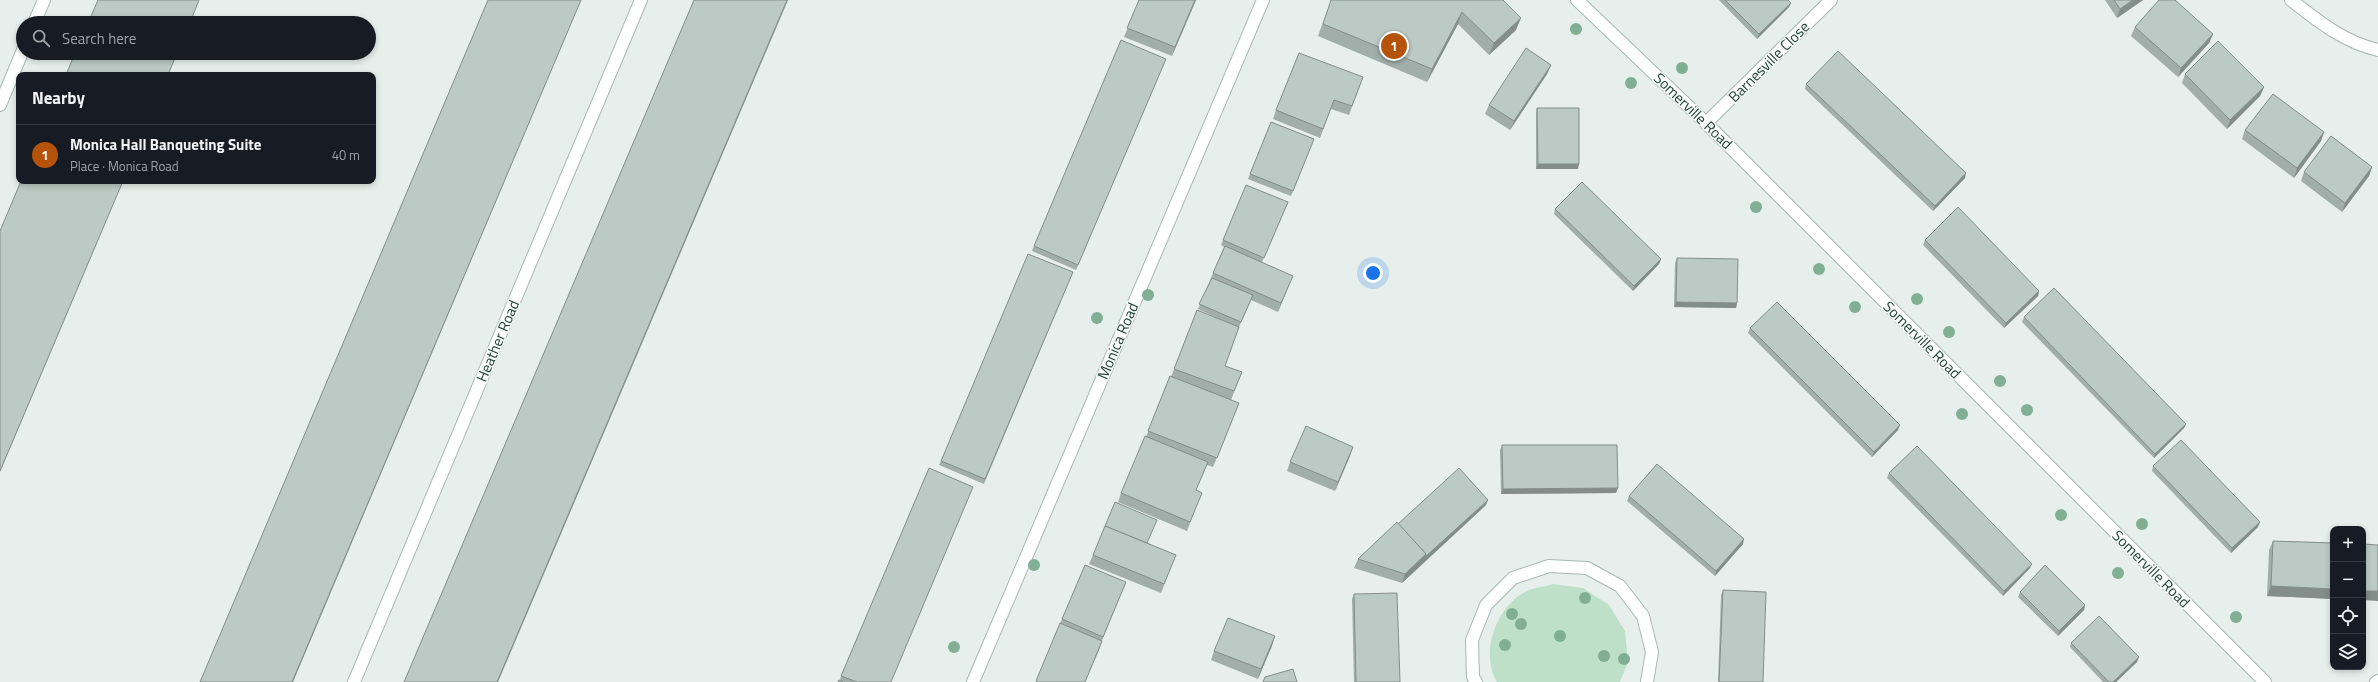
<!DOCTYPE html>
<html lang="en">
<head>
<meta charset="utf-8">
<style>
	:root { --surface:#171b24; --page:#20242c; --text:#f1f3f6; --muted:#9ea1a6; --line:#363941; --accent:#b45309 }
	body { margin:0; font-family:"Titillium Web",sans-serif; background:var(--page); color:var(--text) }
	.controls { position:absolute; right:12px; bottom:12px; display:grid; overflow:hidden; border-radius:8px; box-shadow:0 2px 6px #0003 }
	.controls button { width:36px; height:36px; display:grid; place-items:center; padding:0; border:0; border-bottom:1px solid var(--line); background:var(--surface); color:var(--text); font:20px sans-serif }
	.you { position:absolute; left:1373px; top:273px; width:14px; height:14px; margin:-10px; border:3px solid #fff; border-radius:50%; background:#1a73e8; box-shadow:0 0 0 6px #1a73e833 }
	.badge { display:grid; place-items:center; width:26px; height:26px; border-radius:50%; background:var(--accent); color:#fff; font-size:13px; font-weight:700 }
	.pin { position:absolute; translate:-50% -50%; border:2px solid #fff; box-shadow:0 1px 4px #0006 }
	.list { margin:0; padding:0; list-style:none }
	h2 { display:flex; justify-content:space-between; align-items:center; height:52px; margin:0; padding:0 16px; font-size:17px }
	h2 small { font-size:13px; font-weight:400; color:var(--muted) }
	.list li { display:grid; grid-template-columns:26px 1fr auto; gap:12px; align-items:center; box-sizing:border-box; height:60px; padding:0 16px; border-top:1px solid var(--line) }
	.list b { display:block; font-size:15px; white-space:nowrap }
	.list p { margin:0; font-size:13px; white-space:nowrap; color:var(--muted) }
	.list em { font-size:13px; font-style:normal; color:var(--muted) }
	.icon { flex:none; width:22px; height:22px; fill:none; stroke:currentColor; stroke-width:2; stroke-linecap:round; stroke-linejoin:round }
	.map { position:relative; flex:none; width:2378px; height:682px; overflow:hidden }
	.search { position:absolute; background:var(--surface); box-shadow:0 2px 6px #0003; left:16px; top:16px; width:360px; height:44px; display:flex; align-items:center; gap:10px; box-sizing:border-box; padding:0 14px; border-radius:22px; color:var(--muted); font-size:15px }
	.panel { position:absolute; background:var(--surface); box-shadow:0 2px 6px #0003; left:16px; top:72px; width:360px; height:112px; border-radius:8px }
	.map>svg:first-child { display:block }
	.green { fill:#bfe0c8 }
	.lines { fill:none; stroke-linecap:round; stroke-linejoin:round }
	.minor-casing { stroke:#a8b8b2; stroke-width:14 }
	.tertiary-casing { stroke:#a8b8b2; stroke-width:14 }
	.minor { stroke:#fff; stroke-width:12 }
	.tertiary { stroke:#fff; stroke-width:12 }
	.tree { fill:#80af93 }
	.wall { fill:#a1aea9 }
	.shaded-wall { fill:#838d89 }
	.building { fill:#bbcac4; stroke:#838d89 }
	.labels { text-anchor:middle; stroke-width:3; stroke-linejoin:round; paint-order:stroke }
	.street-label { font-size:15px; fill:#24423a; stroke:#f7fbf9 }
</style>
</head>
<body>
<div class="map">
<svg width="2378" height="682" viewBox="0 0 2378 682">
	<rect width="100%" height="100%" fill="#e6efeb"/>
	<!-- green -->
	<path class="green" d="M1553 584 1583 588 1609 605 1625 631 1628 662 1620 682H1497C1480 653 1495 610 1523 593 1531 588 1544 587 1553 584Z"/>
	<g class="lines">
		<defs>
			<g id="minor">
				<path d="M2291 0C2319 22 2344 42 2378 50"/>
				<polyline points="1706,123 1831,0"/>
				<polyline points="354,682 641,0"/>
				<polyline points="973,682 1263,0"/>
				<polyline points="1476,682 1473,677 1472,640 1486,605 1513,578 1549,566 1587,568 1620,586 1643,616 1652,652 1647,682"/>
				<polyline points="2376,682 2378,681"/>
			</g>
			<g id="tertiary">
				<polyline points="1577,0 1706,123 2265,682"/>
				<polyline points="34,23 44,0"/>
				<polyline points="0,105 23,50"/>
			</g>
		</defs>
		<!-- minor casing -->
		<use href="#minor" class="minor-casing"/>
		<!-- tertiary casing -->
		<use href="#tertiary" class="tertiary-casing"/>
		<!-- minor -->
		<use href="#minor" class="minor"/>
		<!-- tertiary -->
		<use href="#tertiary" class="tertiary"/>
	</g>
	<!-- trees -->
	<g class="tree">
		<circle cx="1576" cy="29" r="6"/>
		<circle cx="1682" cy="68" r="6"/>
		<circle cx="1631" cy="83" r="6"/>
		<circle cx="1756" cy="207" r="6"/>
		<circle cx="1819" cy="269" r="6"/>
		<circle cx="1148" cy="295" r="6"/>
		<circle cx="1917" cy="299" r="6"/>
		<circle cx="1855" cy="307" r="6"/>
		<circle cx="1097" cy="318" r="6"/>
		<circle cx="1949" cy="332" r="6"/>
		<circle cx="2000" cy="381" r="6"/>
		<circle cx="2027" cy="410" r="6"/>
		<circle cx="1962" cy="414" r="6"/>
		<circle cx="2061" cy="515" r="6"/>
		<circle cx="2142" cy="524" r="6"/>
		<circle cx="1034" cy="565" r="6"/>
		<circle cx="2118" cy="573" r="6"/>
		<circle cx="1585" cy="598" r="6"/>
		<circle cx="1512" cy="614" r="6"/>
		<circle cx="2236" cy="617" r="6"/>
		<circle cx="1521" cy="624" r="6"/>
		<circle cx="1560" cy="636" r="6"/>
		<circle cx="1505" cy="645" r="6"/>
		<circle cx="954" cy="647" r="6"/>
		<circle cx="1604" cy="656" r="6"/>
		<circle cx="1624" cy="659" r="6"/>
	</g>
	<!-- wall -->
	<g class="wall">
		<polygon points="1139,0 1196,0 1172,56 1124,37"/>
		<polygon points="1331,0 1503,0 1516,30 1489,55 1458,24 1427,82 1318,36"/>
		<polygon points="1719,0 1788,0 1791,3 1789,7 1757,39"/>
		<polygon points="2105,0 2143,0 2117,18"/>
		<polygon points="2135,27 2213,34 2209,43 2178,77 2131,36"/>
		<polygon points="1164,63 1076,270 1032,251 1034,246"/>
		<polygon points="1551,65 1547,74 1510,130 1485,114 1489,105"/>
		<polygon points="2185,74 2264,87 2260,96 2227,129 2182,83"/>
		<polygon points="1363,77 1349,115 1331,109 1320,138 1273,119 1276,110"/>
		<polygon points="1806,84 1965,178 1933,211 1805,89"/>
		<polygon points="1537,108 1578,169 1536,169 1536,113"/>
		<polygon points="1271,122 1314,139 1291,196 1248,179"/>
		<polygon points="2245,130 2324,132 2321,141 2294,178 2242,139"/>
		<polygon points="2372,167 2369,176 2342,212 2301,181 2304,172"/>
		<polygon points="1288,202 1262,262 1289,285 1278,312 1251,300 1239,327 1225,366 1242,372 1231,400 1239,403 1213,467 1207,465 1196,490 1198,502 1187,531 1118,502 1121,493 1146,437 1170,376 1171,377 1197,310 1235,326 1198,309 1224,247 1221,245 1223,240"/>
		<polygon points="1555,209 1661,259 1659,264 1633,291 1554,214"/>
		<polygon points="1925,240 2039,291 2038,296 2004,328 1923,245"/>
		<polygon points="1677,258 1737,303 1736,308 1674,307 1675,263"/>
		<polygon points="1073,272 984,484 939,465 941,461"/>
		<polygon points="2024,317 2186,424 2184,428 2154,458 2022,322"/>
		<polygon points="1750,328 1898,430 1872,457 1748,333"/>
		<polygon points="1502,445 1616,493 1501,494 1500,450"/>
		<polygon points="1350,456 1335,491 1287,471 1290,462"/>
		<polygon points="2153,466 2258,527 2231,553 2152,471"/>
		<polygon points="1889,473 2030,568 2003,596 1887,478"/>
		<polygon points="1629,496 1743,544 1715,576 1627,501"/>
		<polygon points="1486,505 1402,583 1354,568 1358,559 1398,524"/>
		<polygon points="2273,541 2333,543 2333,599 2267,596 2269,550"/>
		<polygon points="1147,543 1176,555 1161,593 1089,564 1093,555"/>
		<polygon points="1126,582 1085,682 1036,682 1062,619"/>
		<polygon points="1723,590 1763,682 1718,682 1721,595"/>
		<polygon points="2020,592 2085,605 2084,610 2058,636 2018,597"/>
		<polygon points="1354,594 1400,682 1354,682 1352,599"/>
		<polygon points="1275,636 1258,679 1211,660 1214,651"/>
		<polygon points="2071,643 2139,657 2137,662 2116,682 2103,682 2070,647"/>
		<polygon points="841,676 891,682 843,682 840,680"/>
	</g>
	<!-- shaded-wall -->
	<g class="shaded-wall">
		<polygon points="581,0 293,682 292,682"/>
		<polygon points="787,0 788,0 498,682 497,682"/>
		<polygon points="1195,0 1196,0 1172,56 1175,47"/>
		<polygon points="2133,0 2143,0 2117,18 2120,9"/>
		<polygon points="1791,3 1789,7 1757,39 1759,34"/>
		<polygon points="1462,12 1458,24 1427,82 1432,69"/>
		<polygon points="1521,18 1516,30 1489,55 1494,43"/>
		<polygon points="2213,34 2209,43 2178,77 2181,68"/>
		<polygon points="1551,65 1547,74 1510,130 1514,121"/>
		<polygon points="2264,87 2260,96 2227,129 2230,120"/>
		<polygon points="2324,132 2321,141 2294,178 2297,168"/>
		<polygon points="1538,164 1579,164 1578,169 1536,169"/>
		<polygon points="2372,167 2369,176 2342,212 2345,203"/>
		<polygon points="1966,173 1965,178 1933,211 1935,206"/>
		<polygon points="123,181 0,472 0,471"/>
		<polygon points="1661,259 1659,264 1633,291 1634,286"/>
		<polygon points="1293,276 1289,285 1278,312 1281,303"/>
		<polygon points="2039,291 2038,296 2004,328 2006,323"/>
		<polygon points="1676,302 1737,303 1736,308 1674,307"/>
		<polygon points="2186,424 2184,428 2154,458 2155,454"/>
		<polygon points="1900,425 1898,430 1872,457 1874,452"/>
		<polygon points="1353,447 1350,456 1335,491 1338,482"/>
		<polygon points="1618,488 1616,493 1501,494 1503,489"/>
		<polygon points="1488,500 1486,505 1402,583 1405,574 1426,554"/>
		<polygon points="2260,522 2258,527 2231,553 2232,548"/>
		<polygon points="1744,539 1743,544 1715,576 1716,571"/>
		<polygon points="2032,564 2030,568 2003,596 2004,591"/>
		<polygon points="2271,586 2333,589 2333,599 2267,596"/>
		<polygon points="2363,591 2378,591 2378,601 2363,600"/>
		<polygon points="2085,605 2084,610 2058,636 2059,631"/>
		<polygon points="1275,636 1272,646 1258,679 1261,669"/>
		<polygon points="1102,641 1099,650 1085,682"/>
		<polygon points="2139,657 2137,662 2116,682 2113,682"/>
	</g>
	<!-- building -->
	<g class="building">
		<polygon points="98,0 199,0 190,23 88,23"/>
		<polygon points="488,0 581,0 292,682 200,682"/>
		<polygon points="694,0 787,0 497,682 404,682"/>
		<polygon points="1139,0 1195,0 1175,47 1127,28"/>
		<polygon points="1331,0 1503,0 1521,18 1494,43 1462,12 1432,69 1323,24"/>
		<polygon points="1725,0 1788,0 1791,3 1759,34"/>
		<polygon points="2114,0 2133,0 2120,9"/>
		<polygon points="2159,0 2175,0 2213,34 2181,68 2135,27"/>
		<polygon points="1121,40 1166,59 1078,265 1034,246"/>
		<polygon points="2218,41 2264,87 2230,120 2185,74"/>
		<polygon points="1526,48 1551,65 1514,121 1489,105"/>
		<polygon points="1838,51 1966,173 1935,206 1806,84"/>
		<polygon points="75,53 177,53 168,75 66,75"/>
		<polygon points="1299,53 1363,77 1352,106 1334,100 1323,129 1276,110"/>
		<polygon points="2273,94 2324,132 2297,168 2245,130"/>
		<polygon points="1537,108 1579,108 1579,164 1538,164"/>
		<polygon points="1271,122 1314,139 1293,191 1250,174"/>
		<polygon points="2331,136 2372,167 2345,203 2304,172"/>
		<polygon points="21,181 123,181 0,471 0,231"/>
		<polygon points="1582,182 1661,259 1634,286 1555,209"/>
		<polygon points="1246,185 1288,202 1264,258 1223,240"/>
		<polygon points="1958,207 2039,291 2006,323 1925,240"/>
		<polygon points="1225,246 1293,276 1281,303 1213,273"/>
		<polygon points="1028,254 1073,272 985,479 941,461"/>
		<polygon points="1677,258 1738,259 1737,303 1676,302"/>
		<polygon points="1212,278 1253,295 1241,322 1199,304"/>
		<polygon points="2054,288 2186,424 2155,454 2024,317"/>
		<polygon points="1777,302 1900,425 1874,452 1750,328"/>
		<polygon points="1197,310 1239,327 1225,366 1242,372 1234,391 1174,369"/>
		<polygon points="1170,376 1239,403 1217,458 1148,431"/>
		<polygon points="1306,426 1353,447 1338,482 1290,462"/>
		<polygon points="1145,436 1208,462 1196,490 1202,493 1190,522 1121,493"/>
		<polygon points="2181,440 2260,522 2232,548 2153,466"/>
		<polygon points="1502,445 1617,445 1618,488 1503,489"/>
		<polygon points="1917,446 2032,564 2004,591 1889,473"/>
		<polygon points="1657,464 1744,539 1716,571 1629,496"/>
		<polygon points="929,468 973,487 891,682 857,682 841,676"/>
		<polygon points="1459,468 1488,500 1424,558 1426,554 1398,524"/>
		<polygon points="1115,502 1157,520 1147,543 1105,526"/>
		<polygon points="1397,522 1426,554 1405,574 1358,559"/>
		<polygon points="1105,526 1176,555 1164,584 1093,555"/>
		<polygon points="2273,541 2333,543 2333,589 2271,586"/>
		<polygon points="2363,544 2378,545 2378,591 2363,591"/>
		<polygon points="1085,565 1126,582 1103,637 1062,619"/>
		<polygon points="2045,565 2085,605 2059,631 2020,592"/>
		<polygon points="1723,590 1766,592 1763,682 1719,682"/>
		<polygon points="1397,593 1400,682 1356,682 1354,594"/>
		<polygon points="2099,616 2139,657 2113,682 2109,682 2071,643"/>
		<polygon points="1228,618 1275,636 1261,669 1214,651"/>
		<polygon points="1060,623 1102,641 1085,682 1038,682 1036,681"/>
		<polygon points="1293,669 1297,682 1263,682 1265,677"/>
		<polygon points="839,680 843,682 838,682"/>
	</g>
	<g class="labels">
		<!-- street labels -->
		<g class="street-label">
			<text transform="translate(1769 62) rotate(-45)" y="5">Barnesville Close</text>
			<text transform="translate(1693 111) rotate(44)" y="5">Somerville Road</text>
			<text transform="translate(1922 340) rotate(45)" y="5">Somerville Road</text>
			<text transform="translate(498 341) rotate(-67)" y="5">Heather Road</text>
			<text transform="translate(1118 341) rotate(-67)" y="5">Monica Road</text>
			<text transform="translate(2151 569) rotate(45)" y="5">Somerville Road</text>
		</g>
	</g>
</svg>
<div class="controls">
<button>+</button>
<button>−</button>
<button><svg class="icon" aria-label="locate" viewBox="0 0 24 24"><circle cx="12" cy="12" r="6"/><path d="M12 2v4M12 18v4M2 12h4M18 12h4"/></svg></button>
<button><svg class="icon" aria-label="layers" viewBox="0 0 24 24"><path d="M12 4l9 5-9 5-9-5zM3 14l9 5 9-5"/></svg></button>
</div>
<div class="you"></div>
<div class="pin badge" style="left:1394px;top:46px">1</div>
<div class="search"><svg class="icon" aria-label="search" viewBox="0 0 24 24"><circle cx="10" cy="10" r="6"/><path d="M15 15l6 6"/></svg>Search here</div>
<section class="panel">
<h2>Nearby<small></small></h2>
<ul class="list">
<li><span class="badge">1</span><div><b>Monica Hall Banqueting Suite</b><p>Place · Monica Road</p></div><em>40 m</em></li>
</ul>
</section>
</div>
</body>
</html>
